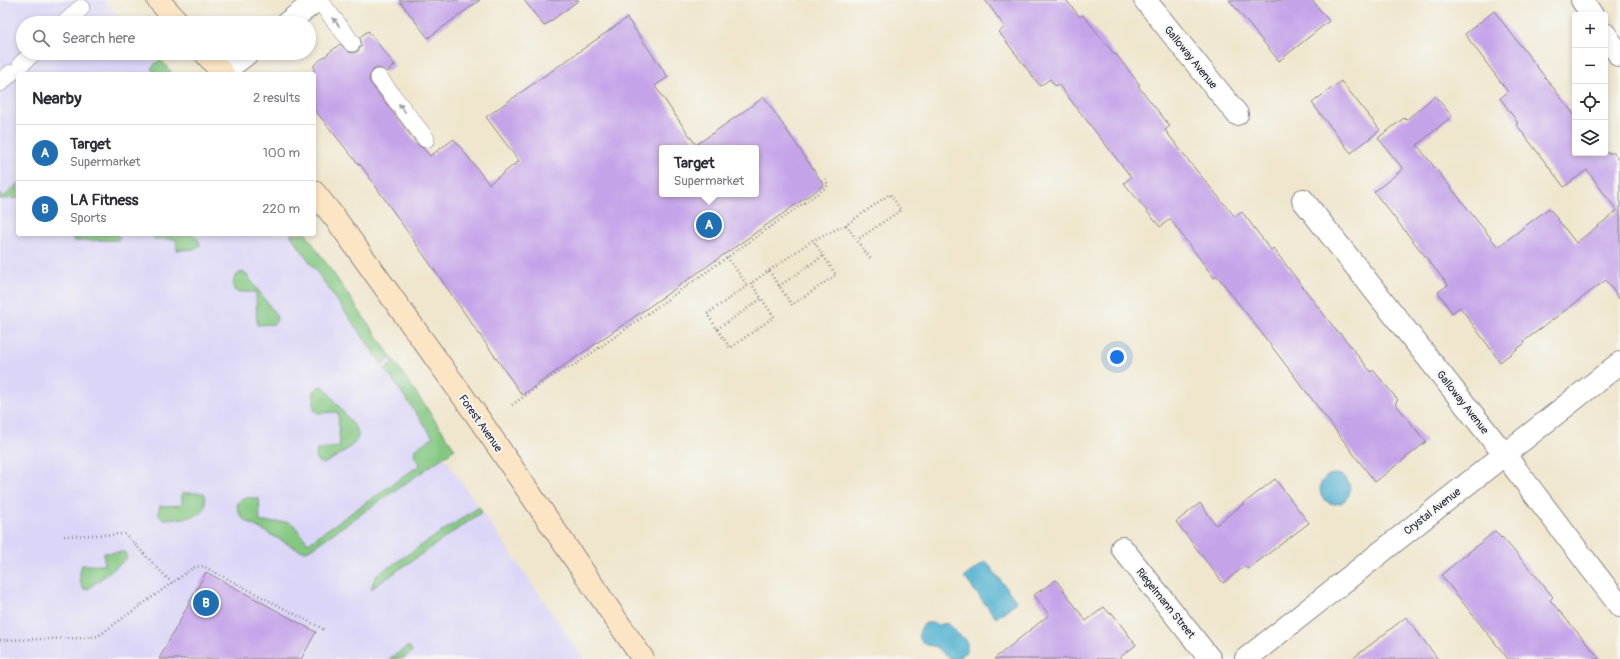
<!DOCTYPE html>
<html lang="en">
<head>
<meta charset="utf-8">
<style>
	:root { --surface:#fff; --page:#f2f2f3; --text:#2b2b33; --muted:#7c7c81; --line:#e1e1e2; --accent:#1f6fb2 }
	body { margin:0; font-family:Pangolin,sans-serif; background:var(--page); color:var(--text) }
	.controls { position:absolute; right:12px; top:12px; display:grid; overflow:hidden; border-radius:4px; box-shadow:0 2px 6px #0003 }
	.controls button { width:36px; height:36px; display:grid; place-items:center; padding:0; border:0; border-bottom:1px solid var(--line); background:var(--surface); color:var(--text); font:20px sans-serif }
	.you { position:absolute; left:1117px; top:357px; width:14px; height:14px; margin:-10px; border:3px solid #fff; border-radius:50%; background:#1a73e8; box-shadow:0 0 0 6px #1a73e833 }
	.badge { display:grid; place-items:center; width:26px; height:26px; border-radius:50%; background:var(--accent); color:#fff; font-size:13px; font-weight:700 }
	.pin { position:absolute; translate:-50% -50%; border:2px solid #fff; box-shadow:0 1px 4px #0006 }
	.popup { position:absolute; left:659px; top:145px; width:100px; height:52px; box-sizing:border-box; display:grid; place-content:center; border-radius:4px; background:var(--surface); filter:drop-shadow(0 1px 3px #0005); font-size:13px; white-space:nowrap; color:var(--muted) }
	.popup b { font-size:15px; color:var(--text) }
	.popup::after { content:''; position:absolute; left:50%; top:100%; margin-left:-8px; border:8px solid transparent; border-top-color:var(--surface) }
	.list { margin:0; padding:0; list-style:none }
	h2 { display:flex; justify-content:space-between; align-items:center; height:52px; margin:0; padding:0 16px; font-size:17px }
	h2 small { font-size:13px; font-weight:400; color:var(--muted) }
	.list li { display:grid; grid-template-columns:26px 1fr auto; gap:12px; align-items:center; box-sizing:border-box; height:56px; padding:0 16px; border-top:1px solid var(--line) }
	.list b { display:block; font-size:15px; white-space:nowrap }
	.list p { margin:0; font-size:13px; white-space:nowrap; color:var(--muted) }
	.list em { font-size:13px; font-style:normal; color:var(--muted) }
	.icon { flex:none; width:22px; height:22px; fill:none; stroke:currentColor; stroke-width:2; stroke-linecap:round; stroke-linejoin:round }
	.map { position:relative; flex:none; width:1620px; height:659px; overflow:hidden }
	.search { position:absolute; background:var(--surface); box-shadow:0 2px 6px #0003; left:16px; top:16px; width:300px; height:44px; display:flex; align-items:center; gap:10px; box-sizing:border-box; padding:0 14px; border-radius:22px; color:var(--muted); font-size:15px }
	.panel { position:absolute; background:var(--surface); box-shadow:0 2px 6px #0003; left:16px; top:72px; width:300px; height:164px; border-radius:4px }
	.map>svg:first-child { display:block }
	.built { fill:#dbd6f7 }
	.green { fill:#83c781; stroke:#52745e }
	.water { fill:#51b1d0; stroke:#3a6a86 }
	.building { fill:#c5a3e9; fill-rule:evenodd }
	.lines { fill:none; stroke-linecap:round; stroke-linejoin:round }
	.lane-casing { stroke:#888484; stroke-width:18 }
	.street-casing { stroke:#888484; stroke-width:24 }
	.secondary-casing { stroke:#888484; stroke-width:24 }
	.path { stroke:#888484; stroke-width:2.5; stroke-dasharray:1 3; stroke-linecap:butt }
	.lane { stroke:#fff; stroke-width:17 }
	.street { stroke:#fff; stroke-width:22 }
	.secondary { stroke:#fce5c4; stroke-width:22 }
	.oneway { fill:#9c9ca7 }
	.labels { text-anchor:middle; stroke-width:4; stroke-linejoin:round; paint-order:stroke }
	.street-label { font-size:11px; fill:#22223b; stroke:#f6f6f2 }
</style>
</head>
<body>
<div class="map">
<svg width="1620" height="659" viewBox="0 0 1620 659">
	<rect width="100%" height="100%" fill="#f6f6f2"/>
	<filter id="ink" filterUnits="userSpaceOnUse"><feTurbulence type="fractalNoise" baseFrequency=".025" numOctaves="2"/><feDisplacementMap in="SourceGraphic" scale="8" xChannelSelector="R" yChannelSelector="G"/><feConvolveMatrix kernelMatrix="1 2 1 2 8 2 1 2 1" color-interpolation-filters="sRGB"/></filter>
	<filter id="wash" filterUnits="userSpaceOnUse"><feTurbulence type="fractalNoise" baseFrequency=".012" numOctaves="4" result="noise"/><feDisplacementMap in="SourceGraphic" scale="16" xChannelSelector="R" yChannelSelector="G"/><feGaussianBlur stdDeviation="0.9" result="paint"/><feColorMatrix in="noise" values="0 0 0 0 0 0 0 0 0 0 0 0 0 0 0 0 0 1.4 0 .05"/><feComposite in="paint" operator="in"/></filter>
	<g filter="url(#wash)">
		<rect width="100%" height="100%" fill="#efe6cd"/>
		<!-- built -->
		<polygon class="built" points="0,0 104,0 124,23 23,23 23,53 150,53 157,62 160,59 173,74 18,74 18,234 306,234 455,449 444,457 584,659 0,659"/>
		<!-- green -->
		<g class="green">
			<polygon points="160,59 173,74 156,74 151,68"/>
			<polygon points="18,183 18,198 0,199 0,192 4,197"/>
			<polygon points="116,234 120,237 118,240 75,241 72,239 75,235"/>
			<polygon points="154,234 192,234 198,239 200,245 196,249 177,250 176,239 156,239 153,238"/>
			<path d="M290 234H306L455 449 309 550 305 551 299 550 244 520C239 514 233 504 242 499 246 497 254 498 259 498L260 522H288L293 524 308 543 420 465 414 455 415 449 433 437 385 369 394 363 390 358 382 364Z"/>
			<path d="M242 272 247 275 276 315 277 320 274 324 257 325 256 292H239L234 290C232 282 234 275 242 272Z"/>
			<path d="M320 386 325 388 357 430C358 433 359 436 357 439 355 446 330 461 323 464L318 462 316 458 317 449 340 447 338 412 318 413 314 410V391Z"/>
			<path d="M182 493H204L205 494C205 498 206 503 205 507 201 520 175 518 164 519L160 517 158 513 160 506 182 505Z"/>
			<polygon points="479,507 482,512 371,589 375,577 380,573"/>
			<path d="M125 552 127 558 124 561 88 589H84C79 584 79 572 82 565H104V553Z"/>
			<polygon points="407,647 410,647 412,652 402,659 389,659"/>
		</g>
		<!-- water -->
		<g class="water">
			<circle cx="1335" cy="489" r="15"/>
			<polygon points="986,561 1017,602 996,618 964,577"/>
			<path d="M926 623H934L938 625C951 621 950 626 957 633 960 636 963 637 966 640 970 650 963 659 951 659 945 657 941 650 936 647 932 645 928 646 924 644 916 638 919 627 926 623Z"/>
		</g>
		<g id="blocks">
			<!-- building -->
			<g class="building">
				<polygon points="399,0 480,0 428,38"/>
				<polygon points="524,0 579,0 544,26"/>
				<polygon points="985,0 1066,0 1080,17 1083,15 1115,55 1116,54 1140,85 1138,86 1170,126 1165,130 1192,165 1235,217 1242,212 1271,250 1273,248 1339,334 1340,333 1371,372 1373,370 1398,400 1395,403 1426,442 1375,482 1247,314 1217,276 1214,278 1170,219 1160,227 1124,183 1131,177 1058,84 1055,86 1050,79 1040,86 999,32 1005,27"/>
				<polygon points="1229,0 1312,0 1329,21 1279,61"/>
				<polygon points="1494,11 1575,116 1575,153 1614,153 1620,161 1620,300 1606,280 1524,341 1525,343 1500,362 1460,307 1452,313 1438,292 1448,285 1374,192 1403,169 1378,138 1404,118 1406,120 1435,96 1452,116 1417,145 1498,247 1549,208 1576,243 1617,211 1587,170 1564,187 1516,124 1518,123 1500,98 1508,92 1465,34"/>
				<path d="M627 18 668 77 655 86 696 145 764 97 824 185 522 395 360 164 359 165 314 109V65L340 44 349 52 354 53 358 51 361 46 360 37 368 31 395 65 387 72 382 69 377 68 373 70 370 75 369 80 371 84 418 145 424 149 430 156 454 139 489 184 519 161 486 117ZM662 148H756V194H662Z"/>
				<polygon points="1341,81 1380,130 1351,153 1312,103"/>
				<polygon points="1275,479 1309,523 1248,569 1245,566 1223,583 1176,522 1200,503 1216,525"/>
				<polygon points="1495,531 1501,538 1502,537 1535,575 1553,597 1550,600 1600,659 1508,659 1441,575"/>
				<polygon points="206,572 316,632 301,659 159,659"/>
				<polygon points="1056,580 1086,621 1104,607 1110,614 1112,613 1136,645 1118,659 994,659 1049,615 1034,595"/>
				<polygon points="1406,617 1438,659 1352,659 1378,639"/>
			</g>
		</g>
	</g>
	<g filter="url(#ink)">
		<use href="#blocks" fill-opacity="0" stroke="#888484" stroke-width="1"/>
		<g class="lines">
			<defs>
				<g id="lane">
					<polyline points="319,0 352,43"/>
					<polyline points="65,23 81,8"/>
					<polyline points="21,64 33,53"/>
					<polyline points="379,78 426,139"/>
					<polyline points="0,83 11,73"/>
				</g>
				<g id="street">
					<polyline points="1145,0 1237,114"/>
					<polyline points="1582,0 1592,15"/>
					<polyline points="287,23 317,0"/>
					<polyline points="1605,34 1620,56"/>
					<polyline points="222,73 248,53"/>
					<polyline points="1303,200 1504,454 1620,606"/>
					<polyline points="1122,548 1210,659"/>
					<polyline points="1246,659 1620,363"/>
				</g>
				<g id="secondary">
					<polyline points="158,0 179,23"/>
					<polyline points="205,53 223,74"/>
					<polyline points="314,192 335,218 475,413 643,659"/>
				</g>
			</defs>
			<!-- lane casing -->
			<use href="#lane" class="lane-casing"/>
			<!-- street casing -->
			<use href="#street" class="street-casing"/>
			<!-- secondary casing -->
			<use href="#secondary" class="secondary-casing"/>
			<!-- path -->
			<g class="path">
				<polyline points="846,225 870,258"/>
				<polyline points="727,257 747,285"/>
				<polyline points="769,271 792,305 836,275 813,240"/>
				<polyline points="751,283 774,317 730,348 707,314 813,240 846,225 890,194 901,210 857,240"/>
				<polyline points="779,286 823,256"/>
				<polyline points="717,329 761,299"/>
				<polyline points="512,405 562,369 572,367 825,188 828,185 825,178"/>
				<polyline points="64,536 125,534 172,583"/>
				<polyline points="0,640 86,638 98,636 190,570 195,567 203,566 325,630"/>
			</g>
			<!-- lane -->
			<use href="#lane" class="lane"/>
			<!-- street -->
			<use href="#street" class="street"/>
			<!-- secondary -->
			<use href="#secondary" class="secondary"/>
		</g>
		<!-- one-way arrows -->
		<defs><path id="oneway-solid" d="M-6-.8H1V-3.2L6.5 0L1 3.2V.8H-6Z"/></defs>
		<g class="oneway">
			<use href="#oneway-solid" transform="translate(336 22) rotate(-128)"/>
			<use href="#oneway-solid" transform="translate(402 108) rotate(-127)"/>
		</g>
	</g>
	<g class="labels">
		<!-- street labels -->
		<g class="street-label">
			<text transform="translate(1191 57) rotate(51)" y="4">Galloway Avenue</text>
			<text transform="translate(1463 402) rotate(52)" y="4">Galloway Avenue</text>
			<text transform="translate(481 423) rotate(55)" y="4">Forest Avenue</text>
			<text transform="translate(1432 511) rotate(-38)" y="4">Crystal Avenue</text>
			<text transform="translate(1166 603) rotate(51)" y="4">Riegelmann Street</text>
		</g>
	</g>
</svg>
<div class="controls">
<button>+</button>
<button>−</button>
<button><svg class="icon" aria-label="locate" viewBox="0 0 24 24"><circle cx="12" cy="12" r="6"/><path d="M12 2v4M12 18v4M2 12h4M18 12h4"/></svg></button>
<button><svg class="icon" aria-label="layers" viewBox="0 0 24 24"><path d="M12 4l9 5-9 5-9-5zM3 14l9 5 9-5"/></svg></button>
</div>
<div class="you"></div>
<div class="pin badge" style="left:709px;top:225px">A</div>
<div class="popup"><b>Target</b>Supermarket</div>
<div class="pin badge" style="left:206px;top:603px">B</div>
<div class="search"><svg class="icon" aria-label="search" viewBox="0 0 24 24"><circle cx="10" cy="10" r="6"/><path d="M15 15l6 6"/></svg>Search here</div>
<section class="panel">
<h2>Nearby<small>2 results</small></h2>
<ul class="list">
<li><span class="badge">A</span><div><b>Target</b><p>Supermarket</p></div><em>100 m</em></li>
<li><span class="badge">B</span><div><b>LA Fitness</b><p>Sports</p></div><em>220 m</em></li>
</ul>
</section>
</div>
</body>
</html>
